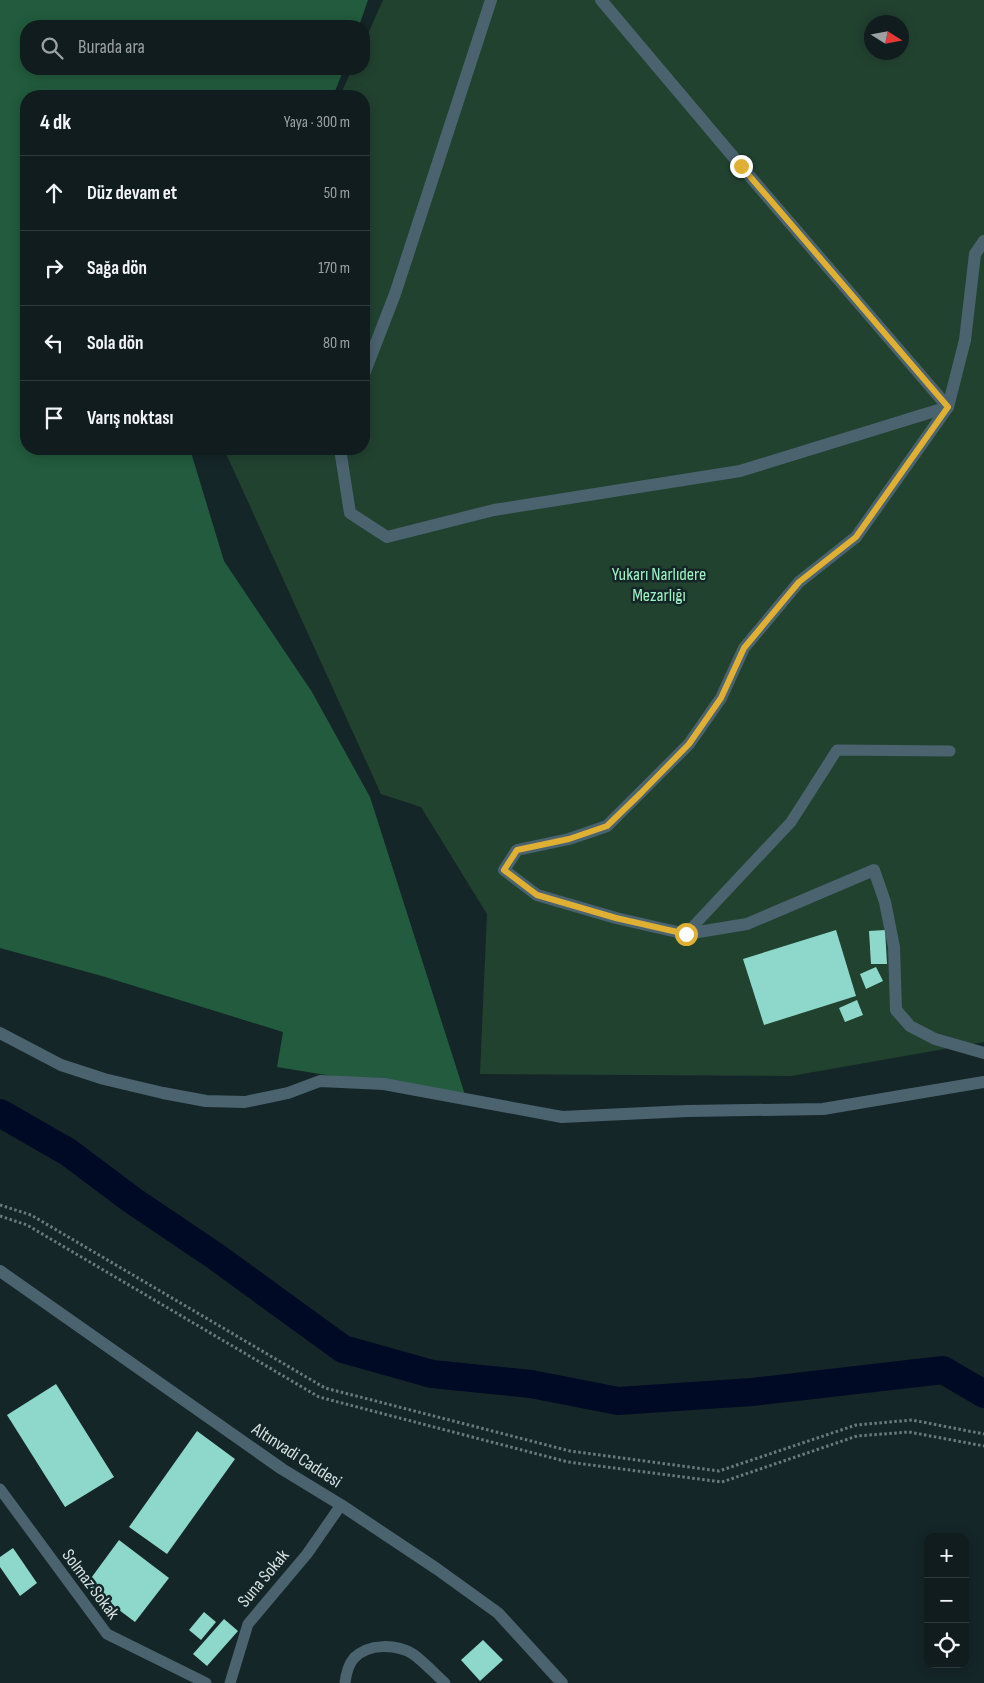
<!DOCTYPE html>
<html lang="tr">
<head>
<meta charset="utf-8">
<style>
	:root { --surface:#101c1e; --page:#192527; --text:#f1f3f6; --muted:#9ca1a4; --line:#303a3c }
	body { margin:0; font-family:"Sofia Sans Condensed",sans-serif; background:var(--page); color:var(--text) }
	.controls { position:absolute; right:15px; bottom:15px; display:grid; overflow:hidden; border-radius:10px; box-shadow:0 2px 12px #0003 }
	.controls button { width:45px; height:45px; display:grid; place-items:center; padding:0; border:0; border-bottom:1px solid var(--line); background:var(--surface); color:var(--text); font:25px sans-serif }
	.compass { position:absolute; left:864px; top:15px; width:45px; height:45px; border-radius:50%; background:var(--surface); box-shadow:0 2px 12px #0003; rotate:101deg }
	.stop { position:absolute; width:15px; height:15px; margin:-11px; border:4px solid #dfb034; border-radius:50%; background:#fff }
	.stop.end { background:#dfb034; border-color:#fff; box-shadow:0 1px 5px #0008 }
	.list { margin:0; padding:0; list-style:none }
	h2 { display:flex; justify-content:space-between; align-items:center; height:65px; margin:0; padding:0 20px; font-size:21px }
	h2 small { font-size:16px; font-weight:400; color:var(--muted) }
	.list li { display:grid; grid-template-columns:32px 1fr auto; gap:15px; align-items:center; box-sizing:border-box; height:75px; padding:0 20px; border-top:1px solid var(--line) }
	.list b { display:block; font-size:19px; white-space:nowrap }
	.list em { font-size:16px; font-style:normal; color:var(--muted) }
	.icon { flex:none; width:28px; height:28px; fill:none; stroke:currentColor; stroke-width:2; stroke-linecap:round; stroke-linejoin:round }
	.map { position:relative; flex:none; width:984px; height:1683px; overflow:hidden }
	.search { position:absolute; background:var(--surface); box-shadow:0 2px 12px #0003; left:20px; top:20px; width:350px; height:55px; display:flex; align-items:center; gap:12px; box-sizing:border-box; padding:0 18px; border-radius:20px; color:var(--muted); font-size:19px }
	.panel { position:absolute; background:var(--surface); box-shadow:0 2px 12px #0003; left:20px; top:90px; width:350px; height:365px; border-radius:20px }
	.map>svg:first-child { display:block }
	.green { fill:#224230; fill-rule:evenodd }
	.forest { fill:#225b3d }
	.lines { fill:none; stroke-linecap:round; stroke-linejoin:round }
	.canal { stroke:#000a24; stroke-width:28 }
	.building { fill:#8dd8ca }
	.path { stroke:#6a797a; stroke-width:3; stroke-dasharray:2.5 2.5; stroke-linecap:butt }
	.service { stroke:#4a636f; stroke-width:11 }
	.minor { stroke:#4a636f; stroke-width:12 }
	.tertiary { stroke:#4a636f; stroke-width:12 }
	.route { stroke:#dfb034; stroke-width:6 }
	.labels { text-anchor:middle; stroke-width:5; stroke-linejoin:round; paint-order:stroke }
	.park-label { font-size:18px; fill:#9df2c1; stroke:#152628 }
	.street-label { font-size:18px; fill:#d5e0e1; stroke:#152628 }
</style>
</head>
<body>
<div class="map">
<svg width="984" height="1683" viewBox="0 0 984 1683">
	<rect width="100%" height="100%" fill="#152628"/>
	<!-- green -->
	<path class="green" d="M383 0H984V1042L791 1076 480 1074 487 914 421 807 381 794 224 449H364V96H340L352 69H364V43ZM872 22H902V52H872Z"/>
	<!-- forest -->
	<polygon class="forest" points="0,0 368,0 359,26 26,26 26,69 344,69 333,96 26,96 26,449 190,449 224,561 312,692 370,797 466,1098 277,1067 283,1032 102,976 0,948"/>
	<g class="lines">
		<!-- canal -->
		<polyline class="canal" points="0,1113 68,1152 132,1200 215,1256 343,1349 432,1374 531,1384 618,1401 752,1392 943,1370 984,1394"/>
	</g>
	<!-- building -->
	<g class="building">
		<polygon points="836,930 856,996 764,1025 743,959"/>
		<polygon points="885,930 887,964 871,964 869,931"/>
		<polygon points="876,967 883,981 866,989 860,974"/>
		<polygon points="857,1000 863,1015 845,1022 839,1008"/>
		<polygon points="56,1384 114,1477 65,1507 7,1415"/>
		<polygon points="197,1431 235,1459 167,1554 129,1527"/>
		<polygon points="119,1540 169,1578 135,1622 86,1585"/>
		<polygon points="13,1548 37,1583 20,1596 0,1567 0,1557"/>
		<polygon points="204,1612 216,1622 201,1640 189,1630"/>
		<polygon points="224,1619 238,1631 207,1666 193,1654"/>
		<polygon points="483,1640 503,1660 480,1681 461,1660"/>
	</g>
	<g class="lines">
		<!-- path -->
		<g class="path">
			<polyline points="0,1205 31,1215 325,1388 570,1451 719,1471 856,1425 912,1420 984,1434"/>
			<polyline points="0,1216 27,1225 319,1397 568,1462 722,1482 857,1436 909,1432 984,1446"/>
		</g>
		<!-- service -->
		<g class="service">
			<polyline points="686,934 791,822 837,750 950,751"/>
			<polyline points="0,1489 107,1634 206,1683"/>
			<polyline points="230,1683 248,1624 307,1554 341,1505"/>
			<path d="M345 1683C346 1674 348 1665 354 1658 369 1643 396 1644 413 1654 424 1662 435 1674 445 1683"/>
		</g>
		<!-- minor -->
		<g class="minor">
			<polyline points="984,241 975,254 965,340 948,407 856,537 799,582 744,648 721,698 689,744 607,826 569,839 517,850 504,870 537,895 616,918 686,934 747,924 874,870 885,902 894,947 896,1010 910,1026 935,1039 984,1053"/>
			<polyline points="364,374 395,294 491,0"/>
			<polyline points="340,449 350,513 387,537 494,510 740,471 948,407 741,166 601,0"/>
			<polyline points="0,1033 61,1065 104,1079 163,1093 206,1101 245,1102 288,1093 320,1081 384,1084 562,1117 687,1111 823,1109 984,1082"/>
		</g>
		<!-- tertiary -->
		<polyline class="tertiary" points="0,1271 282,1469 341,1505 437,1569 498,1613 562,1683"/>
	</g>
	<g class="lines">
		<!-- route -->
		<polyline class="route" points="686,934 616,918 537,895 504,870 517,850 569,839 607,826 641,793 689,744 721,698 744,648 799,582 856,537 948,407 741,166"/>
	</g>
	<g class="labels">
		<!-- park labels -->
		<g class="park-label">
			<text x="659" y="580">Yukarı Narlıdere<tspan x="659" dy="21">Mezarlığı</tspan></text>
		</g>
		<!-- street labels -->
		<g class="street-label">
			<text transform="translate(297 1455) rotate(33)" y="6">Altınvadi Caddesi</text>
			<text transform="translate(263 1578) rotate(-50)" y="6">Suna Sokak</text>
			<text transform="translate(91 1584) rotate(53)" y="6">Solmaz Sokak</text>
		</g>
	</g>
</svg>
<div class="controls">
<button>+</button>
<button>−</button>
<button><svg class="icon" aria-label="locate" viewBox="0 0 24 24"><circle cx="12" cy="12" r="6"/><path d="M12 2v4M12 18v4M2 12h4M18 12h4"/></svg></button>
</div>
<svg class="compass" viewBox="-18 -18 36 36"><path d="M0-13l5 13h-10z" fill="#e53935"/><path d="M0 13l5-13h-10z" fill="#9ca1a4"/></svg>
<div class="stop" style="left:686px;top:934px"></div>
<div class="stop end" style="left:741px;top:166px"></div>
<div class="search"><svg class="icon" aria-label="search" viewBox="0 0 24 24"><circle cx="10" cy="10" r="6"/><path d="M15 15l6 6"/></svg>Burada ara</div>
<section class="panel">
<h2>4 dk<small>Yaya · 300 m</small></h2>
<ul class="list">
<li><svg class="icon" aria-label="ahead" viewBox="0 0 24 24"><path d="M12 20V5M6 11l6-6 6 6"/></svg><div><b>Düz devam et</b></div><em>50 m</em></li>
<li><svg class="icon" aria-label="right" viewBox="0 0 24 24"><path d="M7 20v-9h11M14 6l5 5-5 5"/></svg><div><b>Sağa dön</b></div><em>170 m</em></li>
<li><svg class="icon" aria-label="left" viewBox="0 0 24 24"><path d="M17 20v-9H6M10 6l-5 5 5 5"/></svg><div><b>Sola dön</b></div><em>80 m</em></li>
<li><svg class="icon" aria-label="arrive" viewBox="0 0 24 24"><path d="M6 21V4h12l-3 4 3 4H6"/></svg><div><b>Varış noktası</b></div></li>
</ul>
</section>
</div>
</body>
</html>
